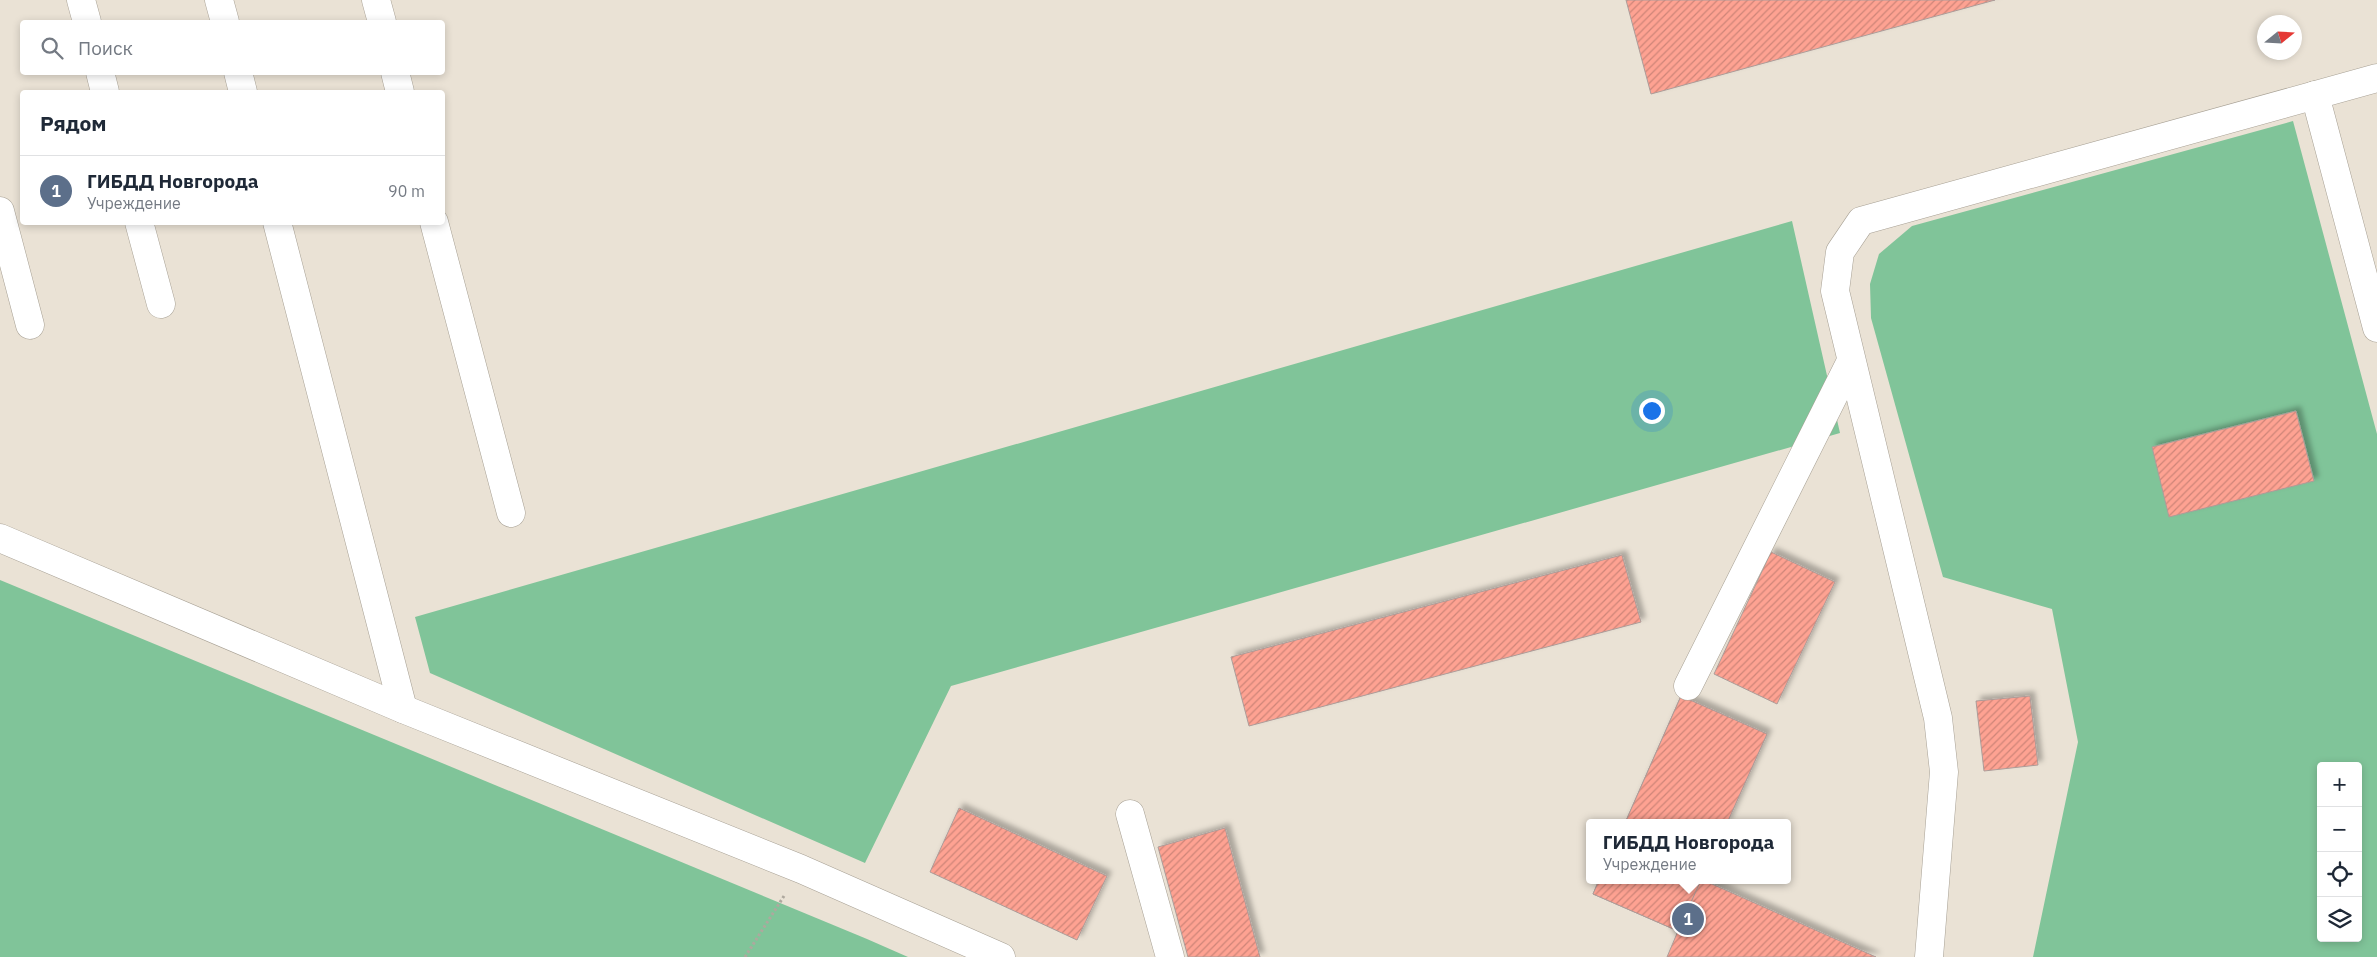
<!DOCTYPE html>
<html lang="ru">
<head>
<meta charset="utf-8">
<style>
	:root { --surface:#fff; --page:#f2f2f3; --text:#1f2937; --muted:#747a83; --line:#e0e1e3; --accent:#0f766e }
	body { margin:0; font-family:"IBM Plex Sans",sans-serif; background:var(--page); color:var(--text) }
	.controls { position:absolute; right:15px; bottom:15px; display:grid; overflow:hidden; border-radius:5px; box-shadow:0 2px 8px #0003 }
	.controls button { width:45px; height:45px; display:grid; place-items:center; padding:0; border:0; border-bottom:1px solid var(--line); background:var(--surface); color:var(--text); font:25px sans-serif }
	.compass { position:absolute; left:2257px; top:15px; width:45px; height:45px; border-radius:50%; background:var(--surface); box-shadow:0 2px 8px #0003; rotate:72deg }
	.you { position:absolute; left:1651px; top:410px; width:18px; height:18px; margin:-12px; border:4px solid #fff; border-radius:50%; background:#1a73e8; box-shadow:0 0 0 8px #1a73e833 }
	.badge { display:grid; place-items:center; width:32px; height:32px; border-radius:50%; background:var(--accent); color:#fff; font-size:16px; font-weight:700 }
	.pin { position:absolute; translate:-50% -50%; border:2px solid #fff; box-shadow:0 1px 5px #0006 }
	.popup { position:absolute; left:1586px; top:819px; width:205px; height:65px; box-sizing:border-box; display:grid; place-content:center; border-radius:5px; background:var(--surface); filter:drop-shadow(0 1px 4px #0005); font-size:16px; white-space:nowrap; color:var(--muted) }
	.popup b { font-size:19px; color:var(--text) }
	.popup::after { content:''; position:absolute; left:50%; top:100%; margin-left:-10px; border:10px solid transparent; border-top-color:var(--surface) }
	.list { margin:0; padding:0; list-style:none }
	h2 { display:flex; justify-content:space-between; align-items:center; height:65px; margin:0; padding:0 20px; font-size:21px }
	h2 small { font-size:16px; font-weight:400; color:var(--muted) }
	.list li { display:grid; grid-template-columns:32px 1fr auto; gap:15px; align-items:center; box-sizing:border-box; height:70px; padding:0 20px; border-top:1px solid var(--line) }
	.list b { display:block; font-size:19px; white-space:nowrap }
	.list p { margin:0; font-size:16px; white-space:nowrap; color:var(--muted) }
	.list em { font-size:16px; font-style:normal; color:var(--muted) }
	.icon { flex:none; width:28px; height:28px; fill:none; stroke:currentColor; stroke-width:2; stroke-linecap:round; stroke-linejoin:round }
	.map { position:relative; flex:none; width:2377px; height:957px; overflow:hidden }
	.search { position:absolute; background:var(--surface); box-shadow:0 2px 8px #0003; left:20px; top:20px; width:425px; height:55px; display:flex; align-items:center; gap:12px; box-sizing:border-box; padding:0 18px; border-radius:5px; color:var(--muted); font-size:19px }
	.panel { position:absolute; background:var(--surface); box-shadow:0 2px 8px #0003; left:20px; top:90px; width:425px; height:135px; border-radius:5px }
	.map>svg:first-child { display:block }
	.green { fill:#80c499; fill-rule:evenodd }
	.building { fill:url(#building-hatch); stroke:#ac9c99; filter:url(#shadow) }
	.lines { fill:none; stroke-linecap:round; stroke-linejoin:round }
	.minor-casing { stroke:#a7a094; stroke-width:29 }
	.path { stroke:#aea89e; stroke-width:3; stroke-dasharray:2.5 2.5; stroke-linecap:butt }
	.minor { stroke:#fff; stroke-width:28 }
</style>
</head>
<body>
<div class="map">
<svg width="2377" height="957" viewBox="0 0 2377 957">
	<defs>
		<pattern id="building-hatch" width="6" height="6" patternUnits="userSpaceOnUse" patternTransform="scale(1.25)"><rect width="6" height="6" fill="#fea292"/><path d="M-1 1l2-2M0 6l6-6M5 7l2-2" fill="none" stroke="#ce8578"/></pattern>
		<filter id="shadow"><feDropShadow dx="4.5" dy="-4.5" stdDeviation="2.5" flood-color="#0004"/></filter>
	</defs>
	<rect width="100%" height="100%" fill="#eae2d5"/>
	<!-- green -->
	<g class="green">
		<path d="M2293 121 2377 434V957H2033L2078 742 2052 609 1943 577 1871 318 1870 284 1879 254 1912 226ZM2321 766H2358V938H2321Z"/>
		<polygon points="1792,221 1840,433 951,686 865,863 430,673 415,617"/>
		<polygon points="0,580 867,939 908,957 0,957"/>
	</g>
	<!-- building -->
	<g class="building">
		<polygon points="1626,0 1995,0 1651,94"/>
		<polygon points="2296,411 2314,481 2169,517 2152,447"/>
		<polygon points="1771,552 1835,582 1777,704 1714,674"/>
		<polygon points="1622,555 1641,622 1249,726 1231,657"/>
		<polygon points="1681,696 1767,734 1727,823 1625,823"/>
		<polygon points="1681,696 1767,734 1727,823 1625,823"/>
		<polygon points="2030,696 2038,765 1984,771 1976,701"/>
		<polygon points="959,808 1107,876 1077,940 930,872"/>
		<polygon points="1225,828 1260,957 1188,957 1158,847"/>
		<polygon points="1599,880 1703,880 1876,957 1667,957 1678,931 1593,894"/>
		<polygon points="1599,880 1701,880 1678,931 1593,894"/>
	</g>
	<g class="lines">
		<defs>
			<g id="minor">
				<polyline points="81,0 87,22"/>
				<polyline points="219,0 225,22"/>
				<polyline points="376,0 382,22"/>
				<polyline points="100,72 105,92"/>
				<polyline points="238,72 243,92"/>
				<polyline points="395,72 400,92"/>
				<polyline points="2315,95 2377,328"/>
				<polyline points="0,211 30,325"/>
				<polyline points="139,222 161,304"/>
				<polyline points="277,222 403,709"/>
				<polyline points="434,222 511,513"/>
				<polyline points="0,538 403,709 801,869 1001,957"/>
				<polyline points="1688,686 1851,361"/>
				<polyline points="1130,814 1170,957"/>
				<polyline points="1929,957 1944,772 1938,718 1835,291 1840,252 1861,221 2377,78"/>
			</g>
		</defs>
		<!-- minor casing -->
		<use href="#minor" class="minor-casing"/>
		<!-- path -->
		<polyline class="path" points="745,957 784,896"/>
		<!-- minor -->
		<use href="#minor" class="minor"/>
	</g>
</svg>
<div class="controls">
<button>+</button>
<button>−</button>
<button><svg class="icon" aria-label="locate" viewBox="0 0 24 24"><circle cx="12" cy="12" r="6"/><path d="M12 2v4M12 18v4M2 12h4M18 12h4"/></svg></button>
<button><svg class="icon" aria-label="layers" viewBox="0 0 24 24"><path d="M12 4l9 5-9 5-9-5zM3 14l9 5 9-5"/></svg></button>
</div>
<svg class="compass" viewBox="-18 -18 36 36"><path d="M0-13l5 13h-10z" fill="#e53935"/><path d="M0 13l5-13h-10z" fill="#747a83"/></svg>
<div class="you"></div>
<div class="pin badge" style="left:1688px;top:919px;background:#5c6f8a">1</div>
<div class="popup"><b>ГИБДД Новгорода</b>Учреждение</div>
<div class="search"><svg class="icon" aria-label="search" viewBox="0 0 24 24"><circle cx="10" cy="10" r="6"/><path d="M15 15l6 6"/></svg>Поиск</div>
<section class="panel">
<h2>Рядом<small></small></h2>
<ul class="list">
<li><span class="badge" style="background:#5c6f8a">1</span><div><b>ГИБДД Новгорода</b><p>Учреждение</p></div><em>90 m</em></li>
</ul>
</section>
</div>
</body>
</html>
